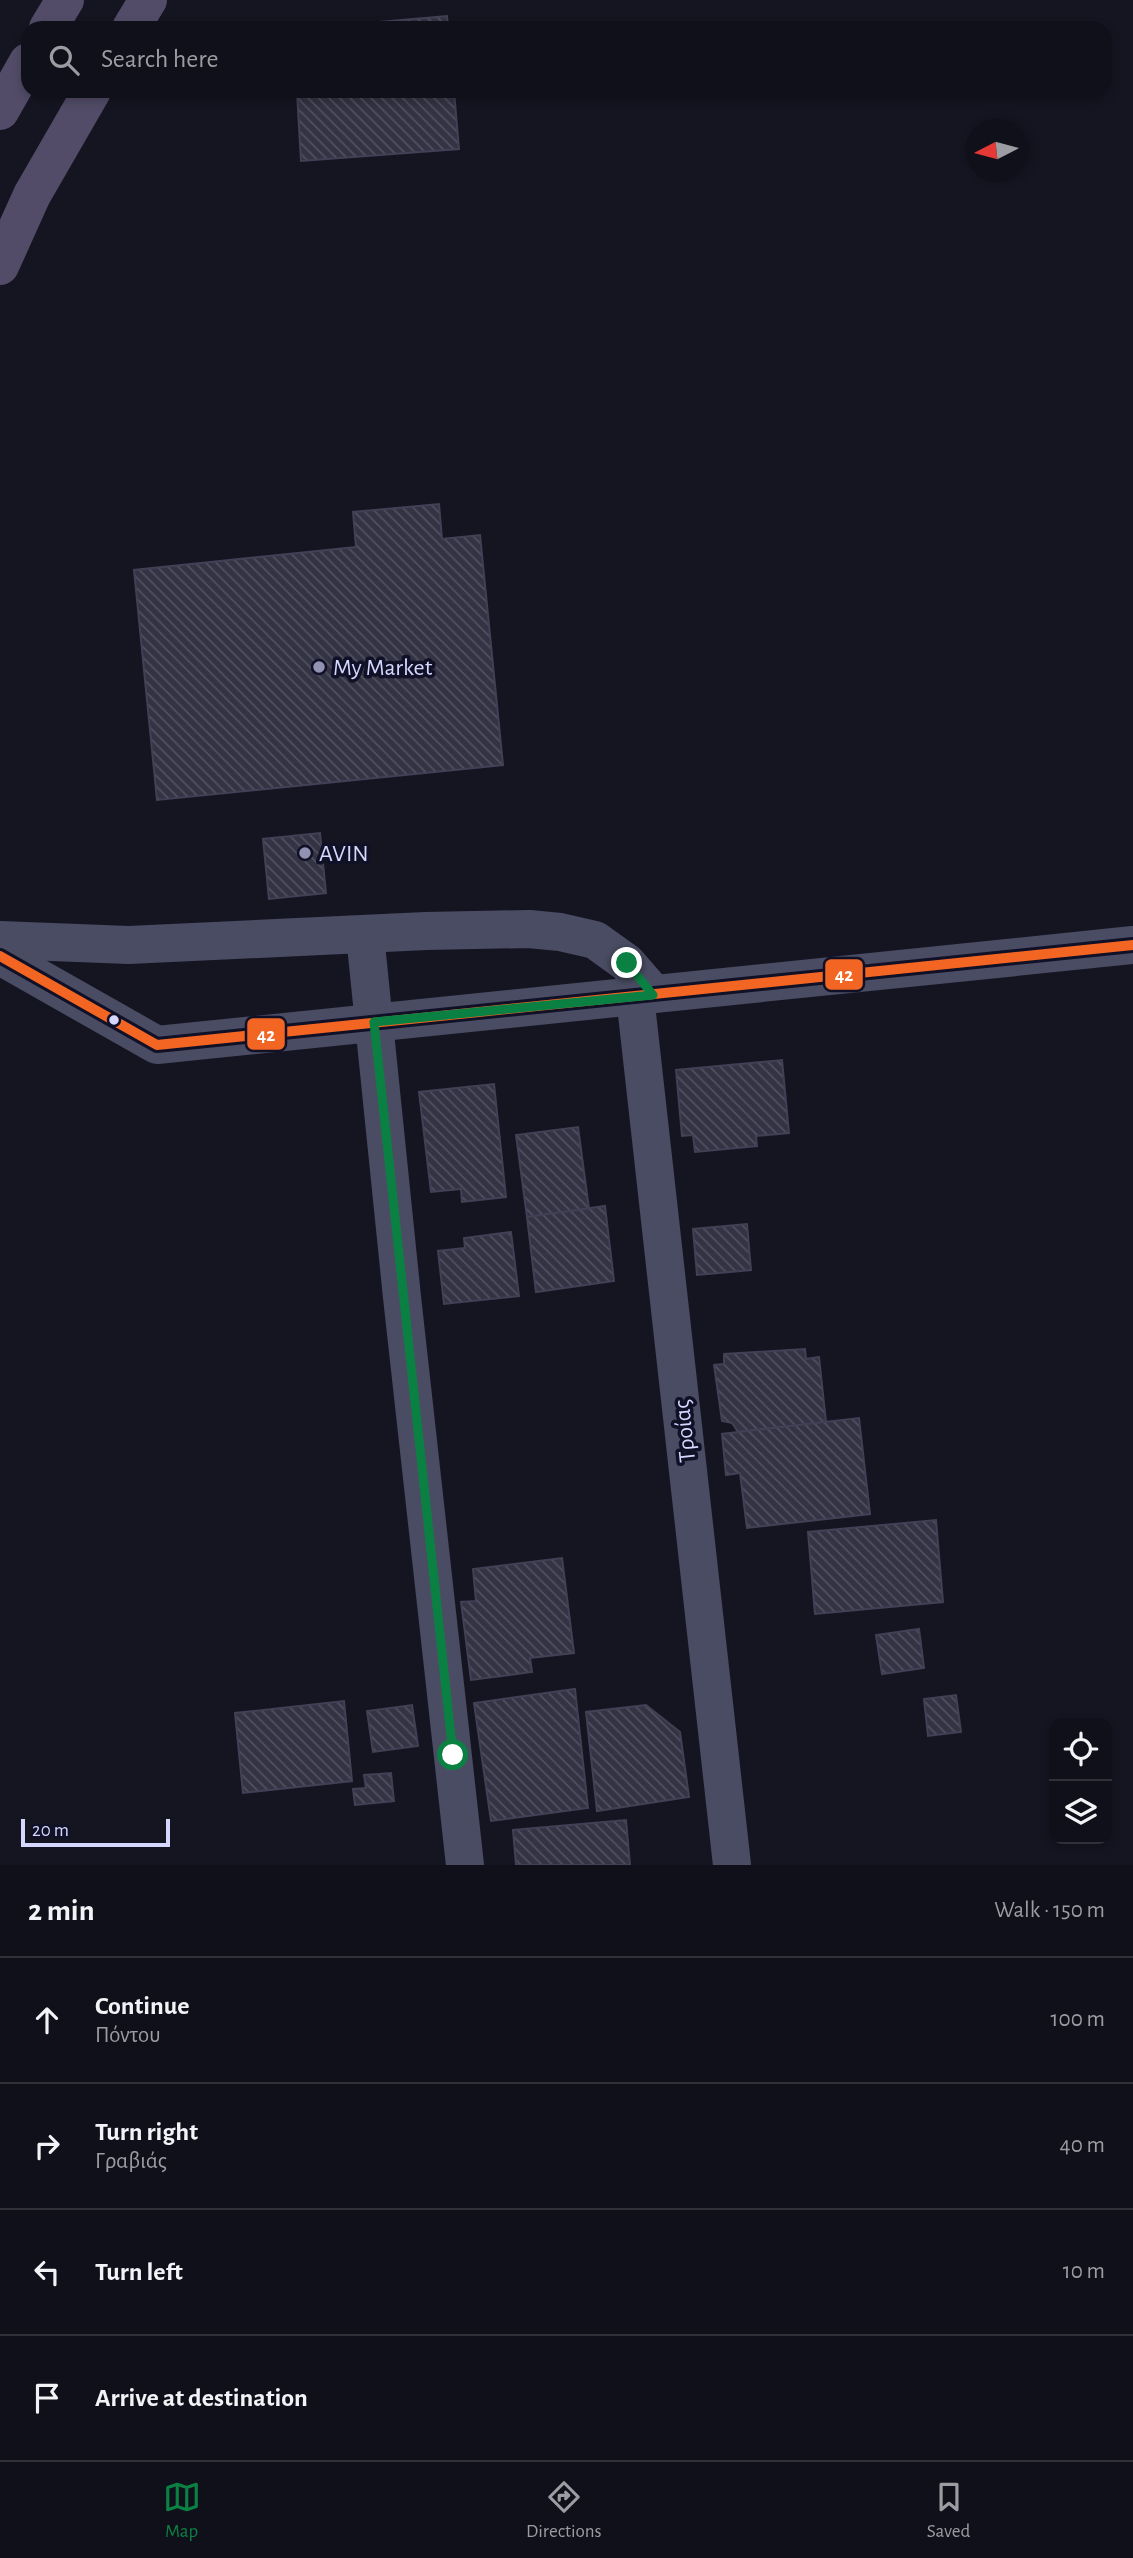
<!DOCTYPE html>
<html lang="en">
<head>
<meta charset="utf-8">
<style>
	:root { --surface:#10101a; --page:#1e1e27; --text:#f1f3f6; --muted:#9c9da2; --line:#303039; --accent:#0b8043 }
	body { margin:0; font-family:"Alegreya Sans",sans-serif; background:var(--page); color:var(--text) }
	.controls { position:absolute; right:21px; bottom:21px; display:grid; overflow:hidden; border-radius:14px; box-shadow:0 4px 10px #0003 }
	.controls button { width:63px; height:63px; display:grid; place-items:center; padding:0; border:0; border-bottom:2px solid var(--line); background:var(--surface); color:var(--text); font:35px sans-serif }
	.compass { position:absolute; left:965px; top:119px; width:63px; height:63px; border-radius:50%; background:var(--surface); box-shadow:0 4px 10px #0003; rotate:264deg }
	.scale { position:absolute; left:21px; bottom:18px; width:149px; box-sizing:border-box; padding-left:7px; border:4px solid #d6d7ff; border-top:0; font-size:19px; line-height:24px; white-space:nowrap; color:#d6d7ff; -webkit-text-stroke:5px #101027; paint-order:stroke }
	.stop { position:absolute; width:21px; height:21px; margin:-16px; border:5px solid #0b8043; border-radius:50%; background:#fff }
	.stop.end { background:#0b8043; border-color:#fff; box-shadow:0 2px 7px #0008 }
	.list { margin:0; padding:0; list-style:none }
	h2 { display:flex; justify-content:space-between; align-items:center; height:91px; margin:0; padding:0 28px; font-size:30px }
	h2 small { font-size:23px; font-weight:400; color:var(--muted) }
	.list li { display:grid; grid-template-columns:46px 1fr auto; gap:21px; align-items:center; box-sizing:border-box; height:126px; padding:0 28px; border-top:2px solid var(--line) }
	.list b { display:block; font-size:26px; white-space:nowrap }
	.list p { margin:0; font-size:23px; white-space:nowrap; color:var(--muted) }
	.list em { font-size:23px; font-style:normal; color:var(--muted) }
	.icon { flex:none; width:38px; height:38px; fill:none; stroke:currentColor; stroke-width:2; stroke-linecap:round; stroke-linejoin:round }
	.map { position:relative; flex:none; width:1133px; height:1865px; overflow:hidden }
	.search { position:absolute; background:var(--surface); box-shadow:0 4px 10px #0003; left:21px; right:21px; top:21px; height:77px; display:flex; align-items:center; gap:18px; box-sizing:border-box; padding:0 24px; border-radius:21px; color:var(--muted); font-size:26px }
	.sheet { height:595px; background:var(--surface) }
	nav { display:flex; justify-content:space-around; align-items:center; box-sizing:border-box; height:98px; border-top:2px solid var(--line); background:var(--surface); font-size:19px; color:var(--muted) }
	nav a { display:grid; justify-items:center; gap:4px }
	nav .on { color:var(--accent) }
	.map>svg:first-child { display:block }
	.building { fill:url(#building-back-hatch); stroke:#414055; stroke-width:2 }
	.lines { fill:none; stroke-linecap:round; stroke-linejoin:round }
	.minor { stroke:#4a4c63; stroke-width:38 }
	.major { stroke:#524c68; stroke-width:38 }
	.bus-1-casing { stroke:#101027; stroke-width:16 }
	.bus-1 { stroke:#f26522; stroke-width:10 }
	.route { stroke:#0b8043; stroke-width:9 }
	.poi-dot { fill:#9293b2; stroke:#101027; stroke-width:2.5 }
	.bus-dot { fill:#d6d7ff; stroke:#101027; stroke-width:2.5 }
	.labels { text-anchor:middle; stroke-width:7; stroke-linejoin:round; paint-order:stroke }
	.poi-label { font-size:24px; fill:#d6d7ff; stroke:#101027; text-anchor:start }
	.street-label { font-size:24px; fill:#d6d7ff; stroke:#101027 }
	.line-badge { stroke:#101027; stroke-width:2.5 }
	.badge-label { font-size:19px; text-anchor:middle; font-weight:bold; fill:#fff }
</style>
</head>
<body>
<div class="map">
<svg width="1133" height="1865" viewBox="0 0 1133 1865">
	<defs>
		<pattern id="building-back-hatch" width="6" height="6" patternUnits="userSpaceOnUse" patternTransform="scale(1.75)"><rect width="6" height="6" fill="#334"/><path d="M-1 5l2 2M0 0l6 6M5-1l2 2" fill="none" stroke="#505060"/></pattern>
	</defs>
	<rect width="100%" height="100%" fill="#151522"/>
	<!-- building -->
	<g class="building">
		<polygon points="447,16 448,28 322,28 322,27"/>
		<polygon points="295,91 454,91 459,149 301,161 297,92"/>
		<polygon points="439,504 442,539 480,535 503,765 157,800 134,570 356,547 353,512"/>
		<polygon points="320,833 326,893 269,899 263,839"/>
		<polygon points="782,1060 789,1133 756,1136 757,1146 695,1152 693,1135 682,1136 676,1070"/>
		<polygon points="494,1084 506,1197 462,1202 461,1189 431,1192 419,1092"/>
		<polygon points="578,1127 589,1209 527,1217 516,1135"/>
		<polygon points="605,1206 614,1281 536,1292 527,1217"/>
		<polygon points="747,1224 751,1270 697,1275 693,1229"/>
		<polygon points="511,1232 519,1296 444,1304 438,1251 465,1248 464,1238"/>
		<polygon points="805,1349 806,1359 819,1357 826,1422 738,1432 732,1423 722,1421 714,1365 724,1364 724,1354"/>
		<polygon points="859,1418 870,1514 747,1528 740,1473 726,1475 722,1434"/>
		<polygon points="936,1520 943,1602 815,1614 808,1532"/>
		<polygon points="562,1558 574,1653 530,1658 532,1672 471,1680 461,1602 476,1601 473,1569"/>
		<polygon points="919,1629 924,1668 882,1674 876,1635"/>
		<polygon points="575,1689 588,1808 491,1821 474,1703"/>
		<polygon points="956,1695 961,1732 928,1736 924,1699"/>
		<polygon points="344,1701 352,1781 243,1793 235,1713"/>
		<polygon points="412,1705 418,1746 373,1752 367,1711"/>
		<polygon points="646,1705 680,1732 689,1797 597,1811 586,1712"/>
		<polygon points="391,1773 394,1801 355,1805 353,1789 366,1788 364,1775"/>
		<polygon points="626,1820 630,1865 516,1865 513,1830"/>
	</g>
	<g class="lines">
		<!-- minor -->
		<g class="minor">
			<polyline points="365,935 402,1297 465,1865"/>
			<polyline points="0,940 129,945 426,931 529,929 560,932 595,940 627,963 654,994"/>
			<polyline points="0,956 157,1045 1133,945"/>
			<polyline points="635,996 732,1865"/>
		</g>
		<!-- major -->
		<g class="major">
			<polyline points="48,28 65,0"/>
			<polyline points="131,28 148,0"/>
			<polyline points="0,111 28,62"/>
			<polyline points="0,266 32,195 92,91"/>
		</g>
		<defs>
			<polyline id="bus-1" points="0,956 157,1045 1133,945"/>
		</defs>
		<!-- bus-1 casing -->
		<use href="#bus-1" class="bus-1-casing"/>
		<!-- bus-1 -->
		<use href="#bus-1" class="bus-1"/>
	</g>
	<g class="lines">
		<!-- route -->
		<polyline class="route" points="453,1755 374,1022 653,995 627,963"/>
	</g>
	<!-- markers -->
	<g class="poi-dot">
		<circle cx="319" cy="667" r="7"/>
		<circle cx="305" cy="853" r="7"/>
	</g>
	<circle class="bus-dot" cx="114" cy="1020" r="6"/>
	<g class="labels">
		<!-- poi labels -->
		<g class="poi-label">
			<text x="333" y="675">My Market</text>
			<text x="319" y="861">AVIN</text>
		</g>
		<!-- street labels -->
		<g class="street-label">
			<text transform="translate(684 1431) rotate(-96)" y="8">Τροίας</text>
		</g>
	</g>
	<g class="line-badge">
		<rect x="824" y="958" width="40" height="33" rx="7" fill="#f26522"/>
		<rect x="246" y="1017" width="40" height="34" rx="7" fill="#f26522"/>
	</g>
	<g class="badge-label">
		<text x="844" y="981">42</text>
		<text x="266" y="1041">42</text>
	</g>
</svg>
<div class="controls">
<button><svg class="icon" aria-label="locate" viewBox="0 0 24 24"><circle cx="12" cy="12" r="6"/><path d="M12 2v4M12 18v4M2 12h4M18 12h4"/></svg></button>
<button><svg class="icon" aria-label="layers" viewBox="0 0 24 24"><path d="M12 4l9 5-9 5-9-5zM3 14l9 5 9-5"/></svg></button>
</div>
<svg class="compass" viewBox="-18 -18 36 36"><path d="M0-13l5 13h-10z" fill="#e53935"/><path d="M0 13l5-13h-10z" fill="#9c9da2"/></svg>
<div class="scale">20 m</div>
<div class="stop" style="left:453px;top:1755px"></div>
<div class="stop end" style="left:627px;top:963px"></div>
<div class="search"><svg class="icon" aria-label="search" viewBox="0 0 24 24"><circle cx="10" cy="10" r="6"/><path d="M15 15l6 6"/></svg>Search here</div>
</div>
<section class="sheet">
<h2>2 min<small>Walk · 150 m</small></h2>
<ul class="list">
<li><svg class="icon" aria-label="ahead" viewBox="0 0 24 24"><path d="M12 20V5M6 11l6-6 6 6"/></svg><div><b>Continue</b><p>Πόντου</p></div><em>100 m</em></li>
<li><svg class="icon" aria-label="right" viewBox="0 0 24 24"><path d="M7 20v-9h11M14 6l5 5-5 5"/></svg><div><b>Turn right</b><p>Γραβιάς</p></div><em>40 m</em></li>
<li><svg class="icon" aria-label="left" viewBox="0 0 24 24"><path d="M17 20v-9H6M10 6l-5 5 5 5"/></svg><div><b>Turn left</b></div><em>10 m</em></li>
<li><svg class="icon" aria-label="arrive" viewBox="0 0 24 24"><path d="M6 21V4h12l-3 4 3 4H6"/></svg><div><b>Arrive at destination</b></div></li>
</ul>
</section>
<nav>
<a class="on"><svg class="icon" aria-label="map" viewBox="0 0 24 24"><path d="M3 6l6-2 6 2 6-2v14l-6 2-6-2-6 2zM9 4v14M15 6v14"/></svg>Map</a>
<a><svg class="icon" aria-label="directions" viewBox="0 0 24 24"><path d="M12 3l9 9-9 9-9-9zM9 14v-3h6M13 9l2 2-2 2"/></svg>Directions</a>
<a><svg class="icon" aria-label="saved" viewBox="0 0 24 24"><path d="M7 4h10v16l-5-4-5 4z"/></svg>Saved</a>
</nav>
</body>
</html>
